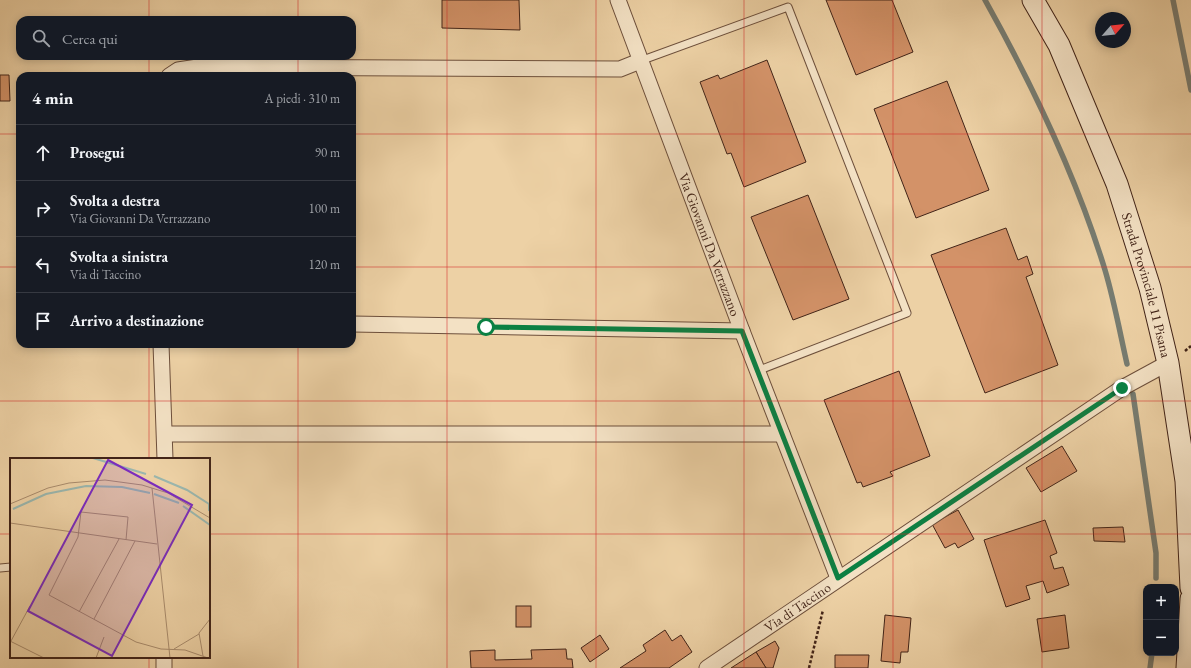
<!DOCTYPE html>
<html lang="it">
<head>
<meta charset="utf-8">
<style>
	:root { --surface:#171b24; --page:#20242c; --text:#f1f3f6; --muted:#9ea1a6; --line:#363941 }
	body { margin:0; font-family:"EB Garamond",serif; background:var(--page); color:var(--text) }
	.controls { position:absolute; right:12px; bottom:12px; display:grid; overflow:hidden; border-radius:8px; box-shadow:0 2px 10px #0003 }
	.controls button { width:36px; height:36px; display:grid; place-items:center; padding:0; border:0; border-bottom:1px solid var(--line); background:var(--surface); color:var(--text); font:20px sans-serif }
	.compass { position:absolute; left:1095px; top:12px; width:36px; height:36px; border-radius:50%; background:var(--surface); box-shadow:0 2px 10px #0003; rotate:62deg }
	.stop { position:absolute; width:12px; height:12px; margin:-9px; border:3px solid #0b8043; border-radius:50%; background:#fff }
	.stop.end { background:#0b8043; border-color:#fff; box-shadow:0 1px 4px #0008 }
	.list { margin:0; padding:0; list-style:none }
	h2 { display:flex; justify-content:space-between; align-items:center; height:52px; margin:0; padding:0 16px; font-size:17px }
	h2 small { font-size:13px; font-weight:400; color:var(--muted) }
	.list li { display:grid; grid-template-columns:26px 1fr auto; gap:12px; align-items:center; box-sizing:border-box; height:56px; padding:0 16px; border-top:1px solid var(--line) }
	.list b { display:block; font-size:15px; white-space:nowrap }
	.list p { margin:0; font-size:13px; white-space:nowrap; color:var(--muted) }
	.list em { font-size:13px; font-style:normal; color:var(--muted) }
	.icon { flex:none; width:22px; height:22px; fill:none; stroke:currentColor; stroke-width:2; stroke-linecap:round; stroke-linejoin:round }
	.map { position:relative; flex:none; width:1191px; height:668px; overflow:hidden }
	.search { position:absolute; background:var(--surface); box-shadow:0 2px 10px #0003; left:16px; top:16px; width:340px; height:44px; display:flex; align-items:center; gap:10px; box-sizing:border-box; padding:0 14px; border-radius:12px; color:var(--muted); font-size:15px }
	.panel { position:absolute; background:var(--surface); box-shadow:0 2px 10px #0003; left:16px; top:72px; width:340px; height:276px; border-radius:12px }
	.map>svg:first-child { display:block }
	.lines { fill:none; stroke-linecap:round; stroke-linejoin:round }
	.stream { stroke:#777c71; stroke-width:5.5 }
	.building { fill:#d39268; stroke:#422418 }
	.service-casing { stroke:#6d4f3b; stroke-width:9 }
	.minor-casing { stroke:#6d4f3b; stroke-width:17 }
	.secondary-casing { stroke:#422418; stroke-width:23 }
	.path { stroke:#422418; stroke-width:2.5; stroke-dasharray:3 2; stroke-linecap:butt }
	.service { stroke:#f3e1c4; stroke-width:7 }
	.minor { stroke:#f3e1c4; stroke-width:15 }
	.secondary { stroke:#f3e1c4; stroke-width:21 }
	.route { stroke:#0b8043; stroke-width:5 }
	.grid { fill:none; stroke:#d62828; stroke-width:1; stroke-opacity:0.55 }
	.labels { text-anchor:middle; stroke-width:3; stroke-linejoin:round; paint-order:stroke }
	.street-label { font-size:14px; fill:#422418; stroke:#f3e1c4 }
	.inset-river { fill:none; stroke:#9ab6ad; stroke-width:2 }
	.inset-road { fill:none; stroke:#a98c6d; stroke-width:1 }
	.view { fill:#7b2cbf; fill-opacity:0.15; stroke:#7b2cbf; stroke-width:2 }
	.inset-edge { fill:none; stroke:#422418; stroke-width:2 }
</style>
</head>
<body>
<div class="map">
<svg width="1191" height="668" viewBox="0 0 1191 668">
	<rect width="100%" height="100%" fill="#edd1a5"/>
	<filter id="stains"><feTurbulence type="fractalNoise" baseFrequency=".005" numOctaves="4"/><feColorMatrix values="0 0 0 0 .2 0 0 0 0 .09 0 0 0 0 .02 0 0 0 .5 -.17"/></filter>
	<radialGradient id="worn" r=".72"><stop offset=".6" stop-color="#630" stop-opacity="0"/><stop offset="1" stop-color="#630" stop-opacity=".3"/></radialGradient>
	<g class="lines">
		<!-- stream -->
		<g class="stream">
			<path d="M985 0C1033 86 1076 175 1105 270 1114 300 1120 333 1127 364"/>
			<polyline points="1173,0 1191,90"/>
			<polyline points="1133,394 1156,553 1156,578"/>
			<polyline points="1150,668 1152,653"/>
		</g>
	</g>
	<!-- building -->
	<g class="building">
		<polygon points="442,0 519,0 520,30 442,28"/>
		<polygon points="826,0 892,0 913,52 856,75"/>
		<polygon points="767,60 806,162 744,187 731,153 727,154 700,82 718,75 720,79"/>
		<polygon points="0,75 9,75 10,101 0,101"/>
		<polygon points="947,81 989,190 916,218 874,109"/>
		<polygon points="808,195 849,299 793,320 751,217"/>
		<polygon points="1006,228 1018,260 1027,256 1033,274 1026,277 1058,365 985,393 931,255"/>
		<polygon points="899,371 930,456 890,472 893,476 863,487 861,482 857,483 824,400"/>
		<polygon points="1062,446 1077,471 1041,492 1026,468"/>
		<polygon points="958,510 974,539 958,548 955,543 945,548 932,524"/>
		<polygon points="1045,520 1057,553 1050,556 1054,569 1063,567 1069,585 1047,593 1043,581 1026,586 1030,599 1006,607 984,540"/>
		<polygon points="1123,527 1125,542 1094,541 1093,528"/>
		<rect x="516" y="606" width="15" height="21"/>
		<polygon points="885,615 911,618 908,652 901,652 900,663 881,661"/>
		<polygon points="1065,615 1069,648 1042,652 1037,619"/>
		<polygon points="665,630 672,641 681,635 692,652 669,668 620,668 646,651 643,645"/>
		<polygon points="600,635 609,649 590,662 581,648"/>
		<polygon points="775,641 779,648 773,668 766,668 756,652"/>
		<polygon points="566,649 567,659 572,659 573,668 471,668 470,651 495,650 495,660 532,659 531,650"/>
		<polygon points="756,652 766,668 731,668"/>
		<polygon points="835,655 869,655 868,668 835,668"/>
	</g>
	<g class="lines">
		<defs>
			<g id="service">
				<polyline points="640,61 788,7 907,313 757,371"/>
				<polyline points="0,568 11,567"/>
			</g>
			<g id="minor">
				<path id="s1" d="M618 0 742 331 838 578"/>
				<polyline points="169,76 178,70 198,67 620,69 640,61"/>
				<polyline points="352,324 742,331"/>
				<polyline points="161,344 165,459"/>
				<polyline points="165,434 782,434"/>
				<polyline points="164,668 164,657"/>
				<path id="s2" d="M707 668 1122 388 1168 363"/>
			</g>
			<g id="secondary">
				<path id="s3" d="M1033 0 1059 45 1117 184 1150 288 1168 363 1186 481 1191 588"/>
				<polyline points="1187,668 1191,599"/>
			</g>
		</defs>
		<!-- service casing -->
		<use href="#service" class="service-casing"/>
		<!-- minor casing -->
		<use href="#minor" class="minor-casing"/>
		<!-- secondary casing -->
		<use href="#secondary" class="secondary-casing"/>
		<!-- path -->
		<g class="path">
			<polyline points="1185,351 1191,346"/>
			<polyline points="809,668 823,610"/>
		</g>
		<!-- service -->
		<use href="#service" class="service"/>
		<!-- minor -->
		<use href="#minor" class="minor"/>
		<!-- secondary -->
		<use href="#secondary" class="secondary"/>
	</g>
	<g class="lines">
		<!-- route -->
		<polyline class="route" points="486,327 742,331 838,578 1122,388"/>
	</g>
	<!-- grid -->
	<path class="grid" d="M149 0V20M298 0V20M447 0V668M596 0V668M744 0V668M893 0V668M1042 0V668M149 56V76M298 56V76M0 134H20M352 134H1191M0 267H20M352 267H1191M149 344V459M298 344V668M0 401H1191M0 534H11M209 534H1191M149 657V668"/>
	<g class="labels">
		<!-- street labels -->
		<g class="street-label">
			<text dy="5" stroke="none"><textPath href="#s1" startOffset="261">Via Giovanni Da Verrazzano</textPath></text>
			<text dy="5" stroke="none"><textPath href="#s3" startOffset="308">Strada Provinciale 11 Pisana</textPath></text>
			<text dy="5" stroke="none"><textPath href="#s2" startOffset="109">Via di Taccino</textPath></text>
		</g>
	</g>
	<!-- overview -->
	<g transform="translate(10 458)">
		<rect width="200" height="200" fill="#edd1a5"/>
		<path class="inset-river" d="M83 0 136 16M144 18 177 32 199 46V53M144 36 169 45M173 48 200 67M3 51 36 36 76 28 112 29 140 35"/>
		<path class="inset-road" d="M142 30 160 200M0 46 38 30 59 25 95 22 132 27 158 35 200 60M0 65 147 86M116 82 118 59 71 54 68 79 39 137 126 184 151 191 175 192 198 200M69 154 109 81M84 161 125 83M0 183 34 200M1 183 20 148M164 191 189 176M193 198 189 175 200 161M86 200 94 179"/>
		<path class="view" d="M98 2 182 47 102 198 18 153Z"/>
		<rect width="200" height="200" class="inset-edge"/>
	</g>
	<rect width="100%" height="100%" filter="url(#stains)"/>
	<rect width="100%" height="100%" fill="url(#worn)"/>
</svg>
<div class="controls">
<button>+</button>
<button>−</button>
</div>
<svg class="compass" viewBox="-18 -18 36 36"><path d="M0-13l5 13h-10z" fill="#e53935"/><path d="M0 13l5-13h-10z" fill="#9ea1a6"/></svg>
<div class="stop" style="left:486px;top:327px"></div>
<div class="stop end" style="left:1122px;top:388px"></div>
<div class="search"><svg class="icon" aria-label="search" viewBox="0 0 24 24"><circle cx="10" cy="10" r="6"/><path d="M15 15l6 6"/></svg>Cerca qui</div>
<section class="panel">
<h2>4 min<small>A piedi · 310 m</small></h2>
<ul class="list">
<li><svg class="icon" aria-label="ahead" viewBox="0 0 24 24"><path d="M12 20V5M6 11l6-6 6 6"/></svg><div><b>Prosegui</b></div><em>90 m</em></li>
<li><svg class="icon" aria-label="right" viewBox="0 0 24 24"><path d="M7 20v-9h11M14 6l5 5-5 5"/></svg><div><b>Svolta a destra</b><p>Via Giovanni Da Verrazzano</p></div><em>100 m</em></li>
<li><svg class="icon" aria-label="left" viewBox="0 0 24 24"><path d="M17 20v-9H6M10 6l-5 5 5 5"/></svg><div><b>Svolta a sinistra</b><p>Via di Taccino</p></div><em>120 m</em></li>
<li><svg class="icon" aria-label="arrive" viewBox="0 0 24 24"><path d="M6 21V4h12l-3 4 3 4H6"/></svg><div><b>Arrivo a destinazione</b></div></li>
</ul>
</section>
</div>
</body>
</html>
